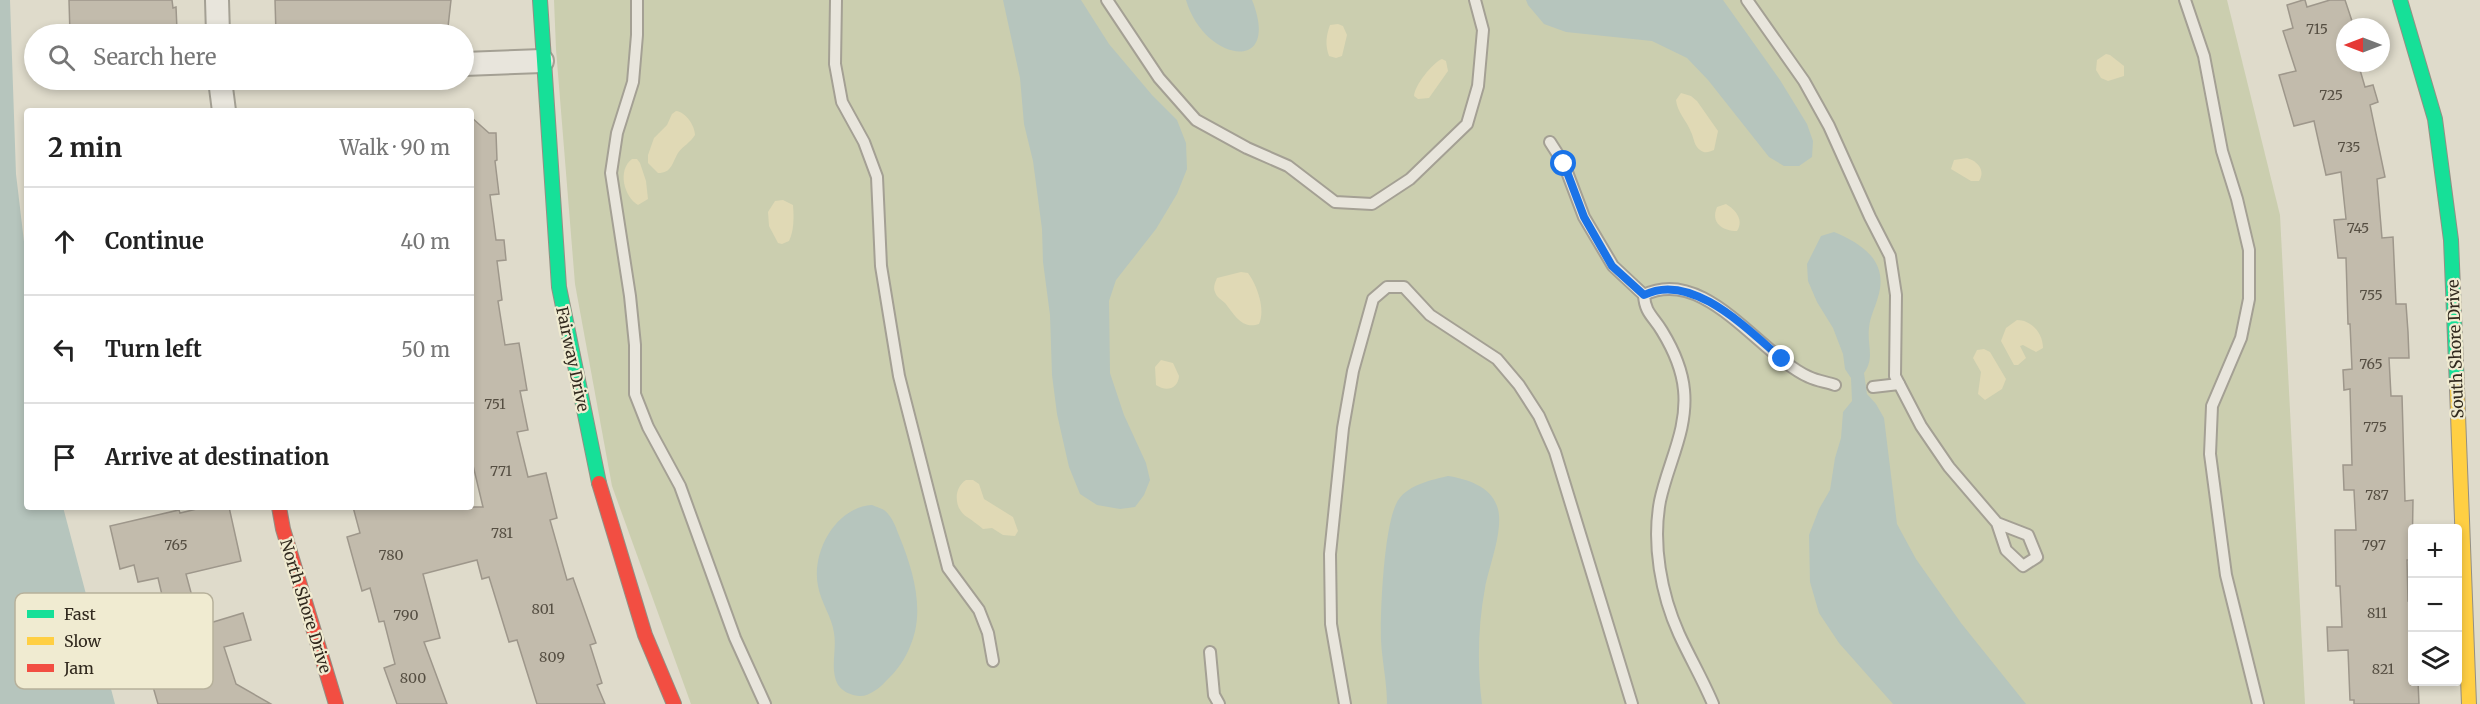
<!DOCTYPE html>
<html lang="en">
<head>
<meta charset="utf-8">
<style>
	:root { --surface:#fff; --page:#f2f2f2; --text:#222; --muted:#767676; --line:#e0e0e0 }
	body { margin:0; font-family:Merriweather,serif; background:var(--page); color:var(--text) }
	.controls { position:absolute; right:18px; bottom:18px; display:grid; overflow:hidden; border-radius:6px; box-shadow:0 3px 9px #0003 }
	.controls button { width:54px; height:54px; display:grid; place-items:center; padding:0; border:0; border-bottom:2px solid var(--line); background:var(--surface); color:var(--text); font:30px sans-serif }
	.compass { position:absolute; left:2336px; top:18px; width:54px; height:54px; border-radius:50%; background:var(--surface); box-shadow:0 3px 9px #0003; rotate:270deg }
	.stop { position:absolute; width:18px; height:18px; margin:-14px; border:4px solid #1a73e8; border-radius:50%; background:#fff }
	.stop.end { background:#1a73e8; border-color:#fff; box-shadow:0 2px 6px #0008 }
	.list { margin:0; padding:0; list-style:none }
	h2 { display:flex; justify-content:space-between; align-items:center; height:78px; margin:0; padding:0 24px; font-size:26px }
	h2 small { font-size:20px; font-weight:400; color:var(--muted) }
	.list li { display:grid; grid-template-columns:39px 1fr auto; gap:18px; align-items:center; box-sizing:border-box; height:108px; padding:0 24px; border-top:2px solid var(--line) }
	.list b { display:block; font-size:22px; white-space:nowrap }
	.list em { font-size:20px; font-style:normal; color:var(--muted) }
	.icon { flex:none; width:33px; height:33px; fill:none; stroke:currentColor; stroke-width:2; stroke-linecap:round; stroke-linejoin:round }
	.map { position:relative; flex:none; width:2480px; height:704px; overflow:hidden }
	.search { position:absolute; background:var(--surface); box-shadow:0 3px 9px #0003; left:24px; top:24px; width:450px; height:66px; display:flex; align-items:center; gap:15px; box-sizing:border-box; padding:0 21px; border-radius:33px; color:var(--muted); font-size:22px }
	.panel { position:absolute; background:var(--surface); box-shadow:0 3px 9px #0003; left:24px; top:108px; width:450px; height:402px; border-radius:6px }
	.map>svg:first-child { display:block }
	.green { fill:#cbceaf }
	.sand { fill:#e0d9b5 }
	.water { fill:#b6c5bd }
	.building { fill:#c2bbac; stroke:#9e978b; stroke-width:1.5 }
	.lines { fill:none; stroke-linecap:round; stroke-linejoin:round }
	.lane-casing { stroke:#a4a094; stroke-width:14 }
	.street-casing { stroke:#a4a094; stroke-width:26 }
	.fast-casing { stroke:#948f84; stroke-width:16 }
	.slow-casing { stroke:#948f84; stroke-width:16 }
	.jam-casing { stroke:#948f84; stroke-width:16 }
	.lane { stroke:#e8e5dc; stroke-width:10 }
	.street { stroke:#e8e5dc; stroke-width:22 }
	.fast { stroke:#16e098; stroke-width:14 }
	.slow { stroke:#ffcf43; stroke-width:14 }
	.jam { stroke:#f24e42; stroke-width:14 }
	.route { stroke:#1a73e8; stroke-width:8 }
	.labels { text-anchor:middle; stroke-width:4.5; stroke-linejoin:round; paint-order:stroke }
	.number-label { font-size:14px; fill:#554e42 }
	.street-label { font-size:16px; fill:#31291e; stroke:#f0ebd1 }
	.key { fill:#f0ebd1; stroke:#b7b19b; stroke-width:1.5 }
	.key-label { font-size:16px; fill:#31291e }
</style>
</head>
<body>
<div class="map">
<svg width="2480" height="704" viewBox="0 0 2480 704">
	<rect width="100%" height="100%" fill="#dfdbcb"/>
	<!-- green -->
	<polygon class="green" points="554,0 2227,0 2280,215 2305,704 691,704 612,486 575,284 556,49"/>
	<!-- sand -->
	<g class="sand">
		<path d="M1338 24 1343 26 1347 35 1342 56 1336 58 1329 56C1325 45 1326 36 1330 25Z"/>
		<polygon points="2106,54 2110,55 2124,66 2124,76 2108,81 2101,78 2096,70 2097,60"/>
		<path d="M1442 59 1446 61 1448 71 1429 98 1418 99 1414 96C1414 86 1433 62 1442 59Z"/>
		<path d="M1681 93 1691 96 1697 101 1718 131 1714 150C1709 152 1705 154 1700 150 1694 146 1694 138 1691 132 1687 121 1677 112 1676 100Z"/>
		<path d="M676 111C686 112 695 126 695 135 690 143 683 146 678 153 672 163 672 173 658 173L648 163V155L654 138 667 125 672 114Z"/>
		<path d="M1967 158C1977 161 1986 170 1979 181H1971L1951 169 1954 160Z"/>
		<path d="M632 159H637L640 163 646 181 648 199 638 205C624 197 617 170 632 159Z"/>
		<path d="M783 200 793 205C794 217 794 231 789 241L782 244 778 243 769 226 768 212 775 201Z"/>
		<path d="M1726 204C1736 210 1744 220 1737 231 1723 231 1710 223 1717 207Z"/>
		<path d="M1241 272 1248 273C1257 285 1266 310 1259 324 1242 330 1234 314 1225 303 1221 299 1217 298 1215 292 1213 287 1215 283 1217 278Z"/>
		<path d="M2017 320C2032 320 2043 334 2043 348L2036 352 2023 345 2020 346 2026 358 2018 365H2014L2001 341 2006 328Z"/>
		<polygon points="1984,349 1990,352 2006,379 2002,389 1985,400 1978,394 1981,372 1973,358 1977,350"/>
		<path d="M1161 360 1173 363 1179 376C1178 389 1166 392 1156 385L1155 367Z"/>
		<path d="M966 480H973L979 484 984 499 1013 517 1018 531 1015 536 1003 535 992 528 983 529C977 524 973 521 967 517 954 509 953 488 966 480Z"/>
	</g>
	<!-- water -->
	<g class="water">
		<polygon points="0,0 10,0 16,174 27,267 27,507 63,507 115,704 0,704"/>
		<polygon points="1003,0 1081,0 1109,44 1152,95 1177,120 1186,143 1187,169 1177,194 1156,229 1116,280 1109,301 1110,373 1124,415 1146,463 1150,480 1144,495 1135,507 1120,509 1097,505 1080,494 1069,467 1057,414 1052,375 1050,315 1043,262 1042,229 1033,161 1024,124 1020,78"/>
		<path d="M1186 0H1252C1282 75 1204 62 1186 0Z"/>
		<polygon points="1526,0 1723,0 1780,80 1807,124 1813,141 1812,157 1799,166 1784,166 1769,157 1708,80 1687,58 1652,41 1566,32 1544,24 1528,5"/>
		<path d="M1834 232C1863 244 1889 262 1878 297 1875 308 1870 317 1869 328 1867 345 1875 358 1864 373L1867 394 1876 404 1884 418 1897 524 1916 559 1961 623 2026 704H1893L1839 643 1819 613 1810 582 1809 535 1819 509 1830 490 1835 458 1841 438 1843 412 1852 401 1851 378 1845 369 1843 354 1833 328 1817 302 1808 281 1807 264 1821 236Z"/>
		<path d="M1448 476C1467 479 1490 486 1497 506 1505 527 1489 566 1485 588 1478 625 1477 666 1482 704H1387C1387 682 1382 661 1381 640 1380 613 1384 518 1399 499 1410 484 1432 480 1448 476Z"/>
		<path d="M872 505C876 507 881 508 884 510 893 517 896 528 900 538 913 570 925 610 911 644 906 658 897 671 886 681 880 688 868 697 859 696 850 695 841 691 837 683 830 667 837 650 834 633 832 617 821 603 818 586 811 552 836 507 872 505Z"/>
	</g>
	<!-- building -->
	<g class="building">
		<polygon points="69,0 172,0 173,8 176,7 177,30 147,30 148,34 70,34"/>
		<polygon points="275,0 451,0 448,27 439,33 431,31 427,25 299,29 299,34 276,34"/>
		<polygon points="2303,0 2305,0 2307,7 2330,0 2345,0 2354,27 2345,27 2345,63 2358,63 2365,87 2373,85 2378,102 2370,105 2385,177 2377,179 2382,238 2393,237 2396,304 2406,304 2408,332 2409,358 2389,358 2391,396 2402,396 2405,501 2413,500 2412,560 2407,560 2408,601 2412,601 2412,681 2418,681 2419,704 2354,704 2354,700 2350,700 2348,650 2328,651 2327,627 2342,627 2340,586 2336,586 2335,530 2356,530 2354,490 2344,490 2343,465 2352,465 2350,389 2344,390 2343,370 2352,369 2350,324 2348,324 2346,258 2338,258 2334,220 2346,219 2341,172 2326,175 2314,121 2294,126 2279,75 2296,71 2283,31 2293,28 2287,5"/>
		<polygon points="471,117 489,133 496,133 497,160 495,161 499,194 490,195 496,240 504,240 506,260 497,261 502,300 498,301 505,345 519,343 527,390 520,391 528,430 517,432 528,477 546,473 557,518 550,520 567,580 573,578 596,643 590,645 602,683 597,685 605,704 537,704 517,640 509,642 489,577 482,579 477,560 423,574 440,638 424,642 447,704 397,704 384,668 395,664 384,621 379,622 370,588 362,591 347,537 360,533 353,507 483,507 471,457"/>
		<polygon points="205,507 229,507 241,561 186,574 200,626 243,613 251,640 224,647 236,684 271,704 158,704 134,621 166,612 158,578 138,582 134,565 120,569 110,526 179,510 180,513"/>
	</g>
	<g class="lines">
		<defs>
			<g id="lane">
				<polyline points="637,0 637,35 633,82 617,133 611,173 630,296 635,345 635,394 648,427 680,486 735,638 765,704"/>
				<polyline points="836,0 835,64 842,102 864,142 877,177 881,266 899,376 948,568 979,610 988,633 993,661"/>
				<polyline points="1107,0 1159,78 1196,120 1247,148 1288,166 1335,202 1372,204 1410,179 1467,124 1478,86 1483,30 1475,0"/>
				<polyline points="1747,0 1804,81 1829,126 1870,217 1890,256 1896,295 1895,376 1921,426 1949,467 1997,523 2006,550 2023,566 2037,557 2028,535 1997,523"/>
				<polyline points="2185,0 2204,56 2222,151 2237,199 2249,250 2249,299 2241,338 2212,406 2210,454 2226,575 2258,704"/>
				<polyline points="1550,142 1564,164 1584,217 1613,266 1644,295"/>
				<polyline points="1873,387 1899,384"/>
				<polyline points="1210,652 1214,695 1219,704"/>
				<polyline points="1345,704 1331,624 1330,554 1343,428 1353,371 1373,299 1387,287 1404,287 1430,315 1497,359 1519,385 1539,416 1555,452 1632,704"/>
				<path d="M1713 704C1703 680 1690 658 1679 634 1661 594 1652 544 1660 501 1668 463 1688 430 1684 390 1682 368 1673 349 1662 331 1653 316 1645 313 1644 295 1705 265 1760 355 1809 377 1817 381 1827 382 1835 385"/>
			</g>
			<g id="street">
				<polyline points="217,0 218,34"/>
				<polyline points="464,64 542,61"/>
				<polyline points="220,80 224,111"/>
			</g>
			<g id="fast">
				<polyline points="540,0 559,287 599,483"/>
				<polyline points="2400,0 2435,119 2451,240 2457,388"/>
			</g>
			<polyline id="slow" points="2457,388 2469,704"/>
			<g id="jam">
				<polyline points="599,483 645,635 674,704"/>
				<polyline points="279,507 283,529 336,704"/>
			</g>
		</defs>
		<!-- lane casing -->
		<use href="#lane" class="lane-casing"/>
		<!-- street casing -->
		<use href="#street" class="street-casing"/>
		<!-- fast casing -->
		<use href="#fast" class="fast-casing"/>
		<!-- slow casing -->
		<use href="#slow" class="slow-casing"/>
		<!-- jam casing -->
		<use href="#jam" class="jam-casing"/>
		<!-- lane -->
		<use href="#lane" class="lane"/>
		<!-- street -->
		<use href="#street" class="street"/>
		<!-- fast -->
		<use href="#fast" class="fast"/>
		<!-- slow -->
		<use href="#slow" class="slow"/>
		<!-- jam -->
		<use href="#jam" class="jam"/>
	</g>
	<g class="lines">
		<!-- route -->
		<path class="route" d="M1564 164 1584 217 1612 266 1644 295C1692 271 1748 330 1782 359"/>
	</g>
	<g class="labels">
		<!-- number labels -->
		<g class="number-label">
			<text x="2317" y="34">715</text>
			<text x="2331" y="100">725</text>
			<text x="2349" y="152">735</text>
			<text x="2358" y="233">745</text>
			<text x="2371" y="300">755</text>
			<text x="2371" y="369">765</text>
			<text x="495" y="409">751</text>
			<text x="2375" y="432">775</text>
			<text x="501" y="476">771</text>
			<text x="2377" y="500">787</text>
			<text x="502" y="538">781</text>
			<text x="176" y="550">765</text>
			<text x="2374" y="550">797</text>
			<text x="391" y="560">780</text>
			<text x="543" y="614">801</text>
			<text x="2377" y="618">811</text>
			<text x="406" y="620">790</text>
			<text x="552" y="662">809</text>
			<text x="2383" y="674">821</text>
			<text x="413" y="683">800</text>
		</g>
		<!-- street labels -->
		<g class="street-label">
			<text transform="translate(2455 349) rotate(-92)" y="6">South Shore Drive</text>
			<text transform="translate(573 359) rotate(78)" y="6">Fairway Drive</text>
			<text transform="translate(306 606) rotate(73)" y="6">North Shore Drive</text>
		</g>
	</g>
	<!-- legend -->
	<rect x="15" y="593" width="198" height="96" rx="9" class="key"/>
	<rect x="27" y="610" width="27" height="8" fill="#16e098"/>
	<rect x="27" y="637" width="27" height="8" fill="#ffcf43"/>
	<rect x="27" y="664" width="27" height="8" fill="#f24e42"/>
	<g class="key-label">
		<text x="64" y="620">Fast</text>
		<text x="64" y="647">Slow</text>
		<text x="64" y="674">Jam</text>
	</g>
</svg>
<div class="controls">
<button>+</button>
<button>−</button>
<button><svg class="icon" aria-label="layers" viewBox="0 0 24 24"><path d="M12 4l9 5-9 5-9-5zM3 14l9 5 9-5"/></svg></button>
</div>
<svg class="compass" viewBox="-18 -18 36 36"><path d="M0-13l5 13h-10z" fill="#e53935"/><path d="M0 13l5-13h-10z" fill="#767676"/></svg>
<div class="stop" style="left:1564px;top:164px"></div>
<div class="stop end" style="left:1782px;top:359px"></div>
<div class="search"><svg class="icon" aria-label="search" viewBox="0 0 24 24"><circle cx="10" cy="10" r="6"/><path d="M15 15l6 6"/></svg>Search here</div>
<section class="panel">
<h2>2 min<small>Walk · 90 m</small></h2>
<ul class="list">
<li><svg class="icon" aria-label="ahead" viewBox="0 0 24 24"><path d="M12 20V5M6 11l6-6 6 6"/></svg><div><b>Continue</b></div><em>40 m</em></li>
<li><svg class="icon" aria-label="left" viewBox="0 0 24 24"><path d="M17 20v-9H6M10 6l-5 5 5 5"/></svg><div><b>Turn left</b></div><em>50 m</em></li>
<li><svg class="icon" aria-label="arrive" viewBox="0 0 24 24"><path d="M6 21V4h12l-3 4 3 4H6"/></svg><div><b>Arrive at destination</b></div></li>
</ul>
</section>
</div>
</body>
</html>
